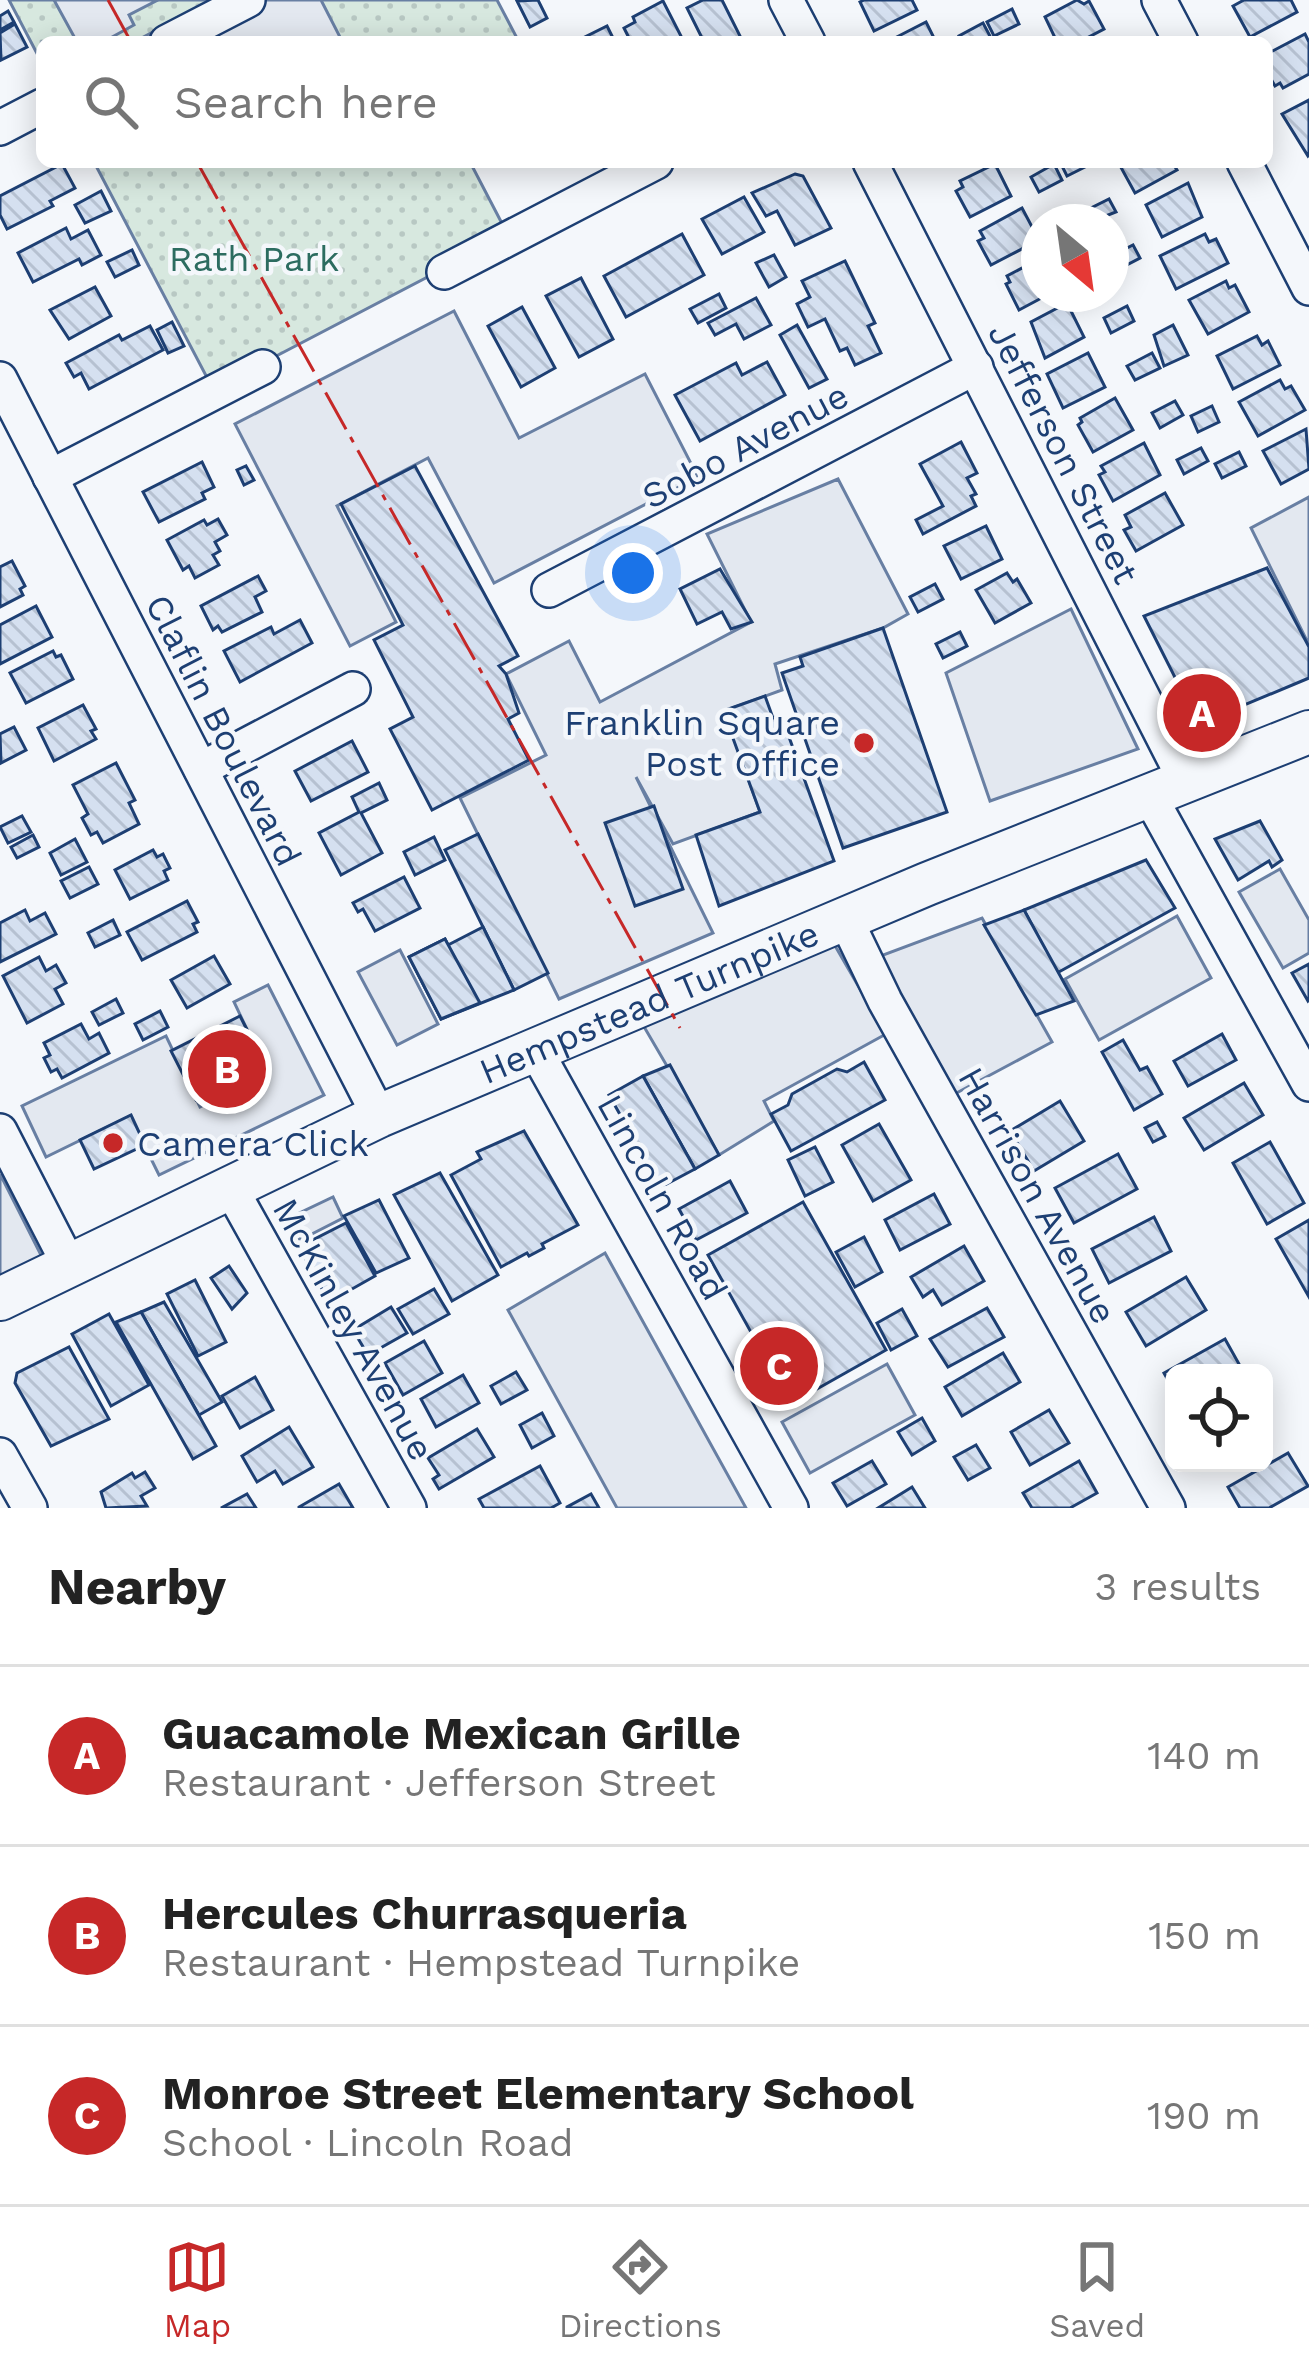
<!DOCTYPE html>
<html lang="en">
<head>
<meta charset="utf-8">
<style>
	:root { --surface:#fff; --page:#f6f6f6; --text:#222; --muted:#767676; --line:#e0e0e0; --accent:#c62828 }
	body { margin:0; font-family:"Work Sans",sans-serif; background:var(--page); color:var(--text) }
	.controls { position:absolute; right:36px; bottom:36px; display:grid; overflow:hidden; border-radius:18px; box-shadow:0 6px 30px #0003 }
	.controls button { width:108px; height:108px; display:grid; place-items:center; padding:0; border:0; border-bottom:3px solid var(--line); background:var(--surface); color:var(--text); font:60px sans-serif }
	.compass { position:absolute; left:1021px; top:204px; width:108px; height:108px; border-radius:50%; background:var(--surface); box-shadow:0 6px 30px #0003; rotate:151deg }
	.you { position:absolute; left:633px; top:573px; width:42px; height:42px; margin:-30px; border:9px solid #fff; border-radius:50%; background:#1a73e8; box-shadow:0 0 0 18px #1a73e833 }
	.badge { display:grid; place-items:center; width:78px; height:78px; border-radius:50%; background:var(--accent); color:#fff; font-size:39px; font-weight:700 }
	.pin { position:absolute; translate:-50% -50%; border:6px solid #fff; box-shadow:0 3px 12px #0006 }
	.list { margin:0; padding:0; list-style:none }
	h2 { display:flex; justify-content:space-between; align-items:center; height:156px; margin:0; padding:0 48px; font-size:51px }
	h2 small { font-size:39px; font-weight:400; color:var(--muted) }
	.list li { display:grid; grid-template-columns:78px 1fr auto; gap:36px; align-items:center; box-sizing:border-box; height:180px; padding:0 48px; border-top:3px solid var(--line) }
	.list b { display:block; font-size:45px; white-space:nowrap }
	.list p { margin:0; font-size:39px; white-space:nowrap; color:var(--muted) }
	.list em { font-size:39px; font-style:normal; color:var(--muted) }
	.icon { flex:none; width:66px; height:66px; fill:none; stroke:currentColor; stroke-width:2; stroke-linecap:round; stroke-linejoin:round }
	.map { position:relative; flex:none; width:1309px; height:1508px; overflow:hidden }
	.search { position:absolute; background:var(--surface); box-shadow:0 6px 30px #0003; left:36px; right:36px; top:36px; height:132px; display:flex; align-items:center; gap:30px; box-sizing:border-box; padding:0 42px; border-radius:18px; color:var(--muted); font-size:45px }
	.sheet { height:696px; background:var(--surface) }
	nav { display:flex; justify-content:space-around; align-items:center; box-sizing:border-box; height:168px; border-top:3px solid var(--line); background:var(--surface); font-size:33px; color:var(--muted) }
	nav a { display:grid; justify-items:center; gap:6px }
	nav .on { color:var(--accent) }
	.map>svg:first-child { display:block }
	.park { fill:url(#park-dots); stroke:#687fa3; stroke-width:3 }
	.parking { fill:#e3e8f0; stroke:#687fa3; stroke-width:3 }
	.building { fill:url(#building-back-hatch); stroke:#1d3f73; stroke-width:3 }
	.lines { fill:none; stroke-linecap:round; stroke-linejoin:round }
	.minor-casing { stroke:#1d3f73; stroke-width:38 }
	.major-casing { stroke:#1d3f73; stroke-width:46 }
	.minor { stroke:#f4f7fb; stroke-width:33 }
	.major { stroke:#f4f7fb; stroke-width:42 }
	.power { stroke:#c62828; stroke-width:3; stroke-dasharray:42 9 6 9; stroke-linecap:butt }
	.poi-dot { fill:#c62828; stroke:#f4f7fb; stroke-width:4.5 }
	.labels { text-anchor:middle; stroke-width:9; stroke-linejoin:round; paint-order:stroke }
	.park-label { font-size:36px; fill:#2c6c60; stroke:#f4f7fb }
	.street-label { font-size:36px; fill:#1d3f73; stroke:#f4f7fb }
	.poi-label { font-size:36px; fill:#1d3f73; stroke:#f4f7fb; text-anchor:end }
</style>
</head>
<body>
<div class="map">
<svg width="1309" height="1508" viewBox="0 0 1309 1508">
	<defs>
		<pattern id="park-dots" width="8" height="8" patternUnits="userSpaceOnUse" patternTransform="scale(3)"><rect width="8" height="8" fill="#d7e8df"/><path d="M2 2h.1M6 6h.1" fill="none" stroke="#b8c8c3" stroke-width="1.8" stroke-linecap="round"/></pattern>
		<pattern id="building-back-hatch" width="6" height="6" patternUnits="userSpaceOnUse" patternTransform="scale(3)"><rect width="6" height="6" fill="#d5e0f0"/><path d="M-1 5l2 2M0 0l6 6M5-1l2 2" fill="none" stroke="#b6c1d1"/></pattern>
	</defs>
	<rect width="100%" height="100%" fill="#f4f7fb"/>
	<!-- park -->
	<g class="park">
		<polygon points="9,0 497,0 519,42 42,42 42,63"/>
		<polygon points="94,162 470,162 508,235 213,389"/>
	</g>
	<!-- parking -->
	<g class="parking">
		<polygon points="54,0 158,0 129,15 134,25 103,42 77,42"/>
		<polygon points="213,0 321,0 340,37 330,42 134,42"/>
		<polygon points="454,311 519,438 645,374 698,477 494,583 428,458 337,506 396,622 350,646 235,424"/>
		<polygon points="838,479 908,614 883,628 775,664 782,690 724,711 760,812 673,844 636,777 713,933 559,999 460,798 546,755 506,674 569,641 600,702 751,622 707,534"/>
		<polygon points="1309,497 1309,645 1251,528"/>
		<polygon points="1071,609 1138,749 990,801 946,673"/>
		<polygon points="1280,869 1309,920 1309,953 1283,968 1239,892"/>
		<polygon points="1177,916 1211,978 1099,1040 1065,979"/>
		<polygon points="982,918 1052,1042 949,1097 875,958"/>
		<polygon points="834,944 886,1034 764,1101 774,1121 719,1155 643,1025"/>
		<polygon points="400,950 438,1024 397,1045 358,972"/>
		<polygon points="268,985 324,1095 159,1175 130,1116 46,1157 22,1106 166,1036 200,1107 237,1088 234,1080 264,1065 234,1002"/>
		<polygon points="0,1174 45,1263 0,1286"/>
		<polygon points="333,1197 343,1218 300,1240 289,1218"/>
		<polygon points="605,1253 746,1508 617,1508 508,1310"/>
		<polygon points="887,1364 915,1415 810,1473 782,1422"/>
	</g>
	<!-- building -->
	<g class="building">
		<polygon points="538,0 547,18 530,27 517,1"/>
		<polygon points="703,0 722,0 741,38 733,42 704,42 687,8"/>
		<polygon points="864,0 912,0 917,10 874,31 860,2"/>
		<polygon points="1077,0 1084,4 1089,1 1104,29 1079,42 1057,42 1045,17"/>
		<polygon points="1244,0 1291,0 1297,12 1250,37 1233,6"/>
		<polygon points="663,1 684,42 631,42 624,28 635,22 633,17"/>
		<polygon points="1012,9 1019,24 994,36 987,22"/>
		<polygon points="8,11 14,22 0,30 0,16"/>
		<polygon points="926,22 936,42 887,42"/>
		<polygon points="983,23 991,38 982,42 962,42 959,36"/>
		<polygon points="15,24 27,47 1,60 0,33"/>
		<polygon points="607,26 615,42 577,42 577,41"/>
		<polygon points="1305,34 1309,42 1309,74 1283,88 1280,83 1275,86 1267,72 1267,54"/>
		<polygon points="1309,100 1309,155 1308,156 1282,114"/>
		<polygon points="1060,162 1095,162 1067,176"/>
		<polygon points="1118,162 1172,162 1177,170 1135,193"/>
		<polygon points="62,164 75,188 50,201 53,206 7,229 0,215 0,196"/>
		<polygon points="995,164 1011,196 970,217 956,191 963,187 960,181"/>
		<polygon points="1054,164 1062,180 1039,192 1031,177"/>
		<polygon points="795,174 803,176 831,228 795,245 777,211 766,216 752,193"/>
		<polygon points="1188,183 1202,217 1162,237 1146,205"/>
		<polygon points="101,191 111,211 85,223 75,205"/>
		<polygon points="744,197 764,232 722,254 702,219"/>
		<polygon points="1109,199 1116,212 1090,222 1085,211"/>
		<polygon points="1022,208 1039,240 991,265 978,241 984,238 980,231"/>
		<polygon points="66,228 71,239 88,230 101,255 82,265 79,259 33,282 18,253"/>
		<polygon points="682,234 704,275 626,317 604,276"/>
		<polygon points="1205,234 1209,242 1216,239 1228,263 1176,289 1160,256"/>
		<polygon points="1133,245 1140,258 1115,271 1111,256"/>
		<polygon points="132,250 139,265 115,277 107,262"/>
		<polygon points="774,255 786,277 769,287 756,263"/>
		<polygon points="1039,259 1039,294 1049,294 1019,310 1006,284 1010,282 1007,276"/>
		<polygon points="845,261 875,323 868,326 881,353 855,365 847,348 840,351 825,319 808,327 797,304 810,297 802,281"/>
		<polygon points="581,278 613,339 579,357 546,296"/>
		<polygon points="1226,281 1229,288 1235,285 1249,312 1208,334 1189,300"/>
		<polygon points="95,287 111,316 69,339 50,310"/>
		<polygon points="719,294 726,308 698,323 690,309"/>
		<polygon points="756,298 771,325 744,339 736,324 715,335 708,323"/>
		<polygon points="1067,303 1084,337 1045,358 1031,322"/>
		<polygon points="1127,306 1134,321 1111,333 1104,318"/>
		<polygon points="522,307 555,368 521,387 488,326"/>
		<polygon points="172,322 184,346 168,353 157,330"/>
		<polygon points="797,325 827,379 809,388 780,335"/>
		<polygon points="1173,325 1188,355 1164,366 1154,335"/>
		<polygon points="150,326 163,350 89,389 81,373 74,377 66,363 119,335 122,340"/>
		<polygon points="1257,336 1262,345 1268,341 1280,365 1233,389 1217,356"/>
		<polygon points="1088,353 1105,387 1063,408 1047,374"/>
		<polygon points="1152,353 1160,368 1135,380 1127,366"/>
		<polygon points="767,362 785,395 700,441 675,395 736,363 742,375"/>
		<polygon points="1280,380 1285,389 1291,386 1305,410 1258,436 1239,402"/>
		<polygon points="1115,398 1133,430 1093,452 1078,425 1082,422 1080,418"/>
		<polygon points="1175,401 1183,415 1160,428 1152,413"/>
		<polygon points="1212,406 1219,422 1198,432 1191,416"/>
		<polygon points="1306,429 1309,469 1281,484 1263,451"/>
		<polygon points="961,442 977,473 967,478 976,494 971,496 976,506 923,534 916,520 943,506 920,464"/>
		<polygon points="1144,443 1160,475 1113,501 1099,475 1105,472 1101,466"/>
		<polygon points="1201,448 1208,461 1184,474 1177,460"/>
		<polygon points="1239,452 1246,466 1222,478 1215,464"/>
		<polygon points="202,462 214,487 202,493 205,499 159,522 143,492"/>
		<polygon points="246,466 254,480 244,485 237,470"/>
		<polygon points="415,466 518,656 499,666 506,674 519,713 508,719 529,760 432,810 390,729 413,717 374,640 403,625 341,504"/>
		<polygon points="1165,493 1183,525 1136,551 1124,530 1131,527 1125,515"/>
		<polygon points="218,519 227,535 215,542 220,551 213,555 219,565 195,578 189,566 183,570 167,540 204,520 207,525"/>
		<polygon points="986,526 1002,559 961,579 944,546"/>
		<polygon points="12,561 25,586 20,589 23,595 0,607 0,567"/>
		<polygon points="1267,568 1309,647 1309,678 1206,721 1195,717 1144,616"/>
		<polygon points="720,569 752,622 731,629 722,612 697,624 680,589"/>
		<polygon points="1007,573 1013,582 1017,579 1031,603 995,623 976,590"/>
		<polygon points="258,576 266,591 255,597 262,612 222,632 218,626 213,630 201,606"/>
		<polygon points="935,584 943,599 918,612 910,597"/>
		<polygon points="36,606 52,637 0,664 0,625"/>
		<polygon points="300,620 312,643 240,682 224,651 271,627 274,634"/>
		<polygon points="883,628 947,812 843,848 782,673 803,666 800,657"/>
		<polygon points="960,632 967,646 943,658 936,644"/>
		<polygon points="53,651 56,657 61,655 73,679 26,703 10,673"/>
		<polygon points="765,696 773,718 781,715 834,861 719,906 696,835 760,812 723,711"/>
		<polygon points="83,705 96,729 91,731 96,739 54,761 38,728"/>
		<polygon points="14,727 26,750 1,763 0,734"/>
		<polygon points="352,741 368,772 311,801 295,771"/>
		<polygon points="116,763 135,800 129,803 139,824 103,843 97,832 91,835 82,818 88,814 73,785"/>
		<polygon points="379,783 387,800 361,813 382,853 341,875 319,833 359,812 352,797"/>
		<polygon points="654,806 683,889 635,906 605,823"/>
		<polygon points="22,816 31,832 8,843 0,827"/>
		<polygon points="1260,821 1282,860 1272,867 1269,861 1238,880 1215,839"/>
		<polygon points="478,834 548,973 514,990 445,850"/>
		<polygon points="33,835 39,847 17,858 11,847"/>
		<polygon points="434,837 445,860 415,875 404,852"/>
		<polygon points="75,839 87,862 61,875 50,853"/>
		<polygon points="153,850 157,857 163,854 170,868 164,871 168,880 130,899 115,870"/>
		<polygon points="1146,860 1175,908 1057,973 1024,910"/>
		<polygon points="89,867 98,884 70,898 61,881"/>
		<polygon points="404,877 420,908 375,931 363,909 358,912 353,903"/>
		<polygon points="187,901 198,922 193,924 197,932 142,960 127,932"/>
		<polygon points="25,910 30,921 45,913 56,934 0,962 0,923"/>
		<polygon points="1024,910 1074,1001 1036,1015 984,925"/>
		<polygon points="113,920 120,935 95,947 88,933"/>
		<polygon points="483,927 514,990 441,1019 409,957 445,939 448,945"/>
		<polygon points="445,939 480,1003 441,1019 409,957"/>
		<polygon points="214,956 230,984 187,1008 171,980"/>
		<polygon points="39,957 46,971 56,965 66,983 55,989 63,1004 27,1023 3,976"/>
		<polygon points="1309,964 1309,1000 1308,1001 1292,973"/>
		<polygon points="116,999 123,1013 99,1025 92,1012"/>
		<polygon points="160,1011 168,1027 143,1040 135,1024"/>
		<polygon points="240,1016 265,1065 234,1080 237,1088 209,1102 205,1095 196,1100 171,1051"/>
		<polygon points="81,1024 89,1039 99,1033 109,1053 62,1078 57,1069 51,1072 44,1058 50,1055 44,1043"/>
		<polygon points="1222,1034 1236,1060 1188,1086 1174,1061"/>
		<polygon points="1123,1040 1140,1070 1147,1067 1162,1094 1134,1110 1102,1052"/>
		<polygon points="864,1062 885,1100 791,1151 771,1114 788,1105 792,1094 837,1069 847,1072"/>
		<polygon points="670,1065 719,1155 695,1169 643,1076"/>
		<polygon points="643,1076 695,1169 661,1187 609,1095"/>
		<polygon points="1244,1083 1263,1115 1204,1150 1184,1118"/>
		<polygon points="1060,1101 1084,1141 1034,1171 1010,1131"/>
		<polygon points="131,1115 145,1145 94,1169 80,1140"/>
		<polygon points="1157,1122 1165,1136 1153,1142 1145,1128"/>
		<polygon points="879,1124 911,1180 873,1201 842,1145"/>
		<polygon points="524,1131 578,1225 542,1244 544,1248 529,1256 527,1253 501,1267 451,1175 481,1159 477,1152"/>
		<polygon points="1270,1142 1304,1203 1267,1224 1233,1163"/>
		<polygon points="815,1147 833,1182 805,1196 788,1160"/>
		<polygon points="1118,1154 1137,1189 1074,1223 1055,1188"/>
		<polygon points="440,1173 498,1275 452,1301 394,1195"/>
		<polygon points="730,1181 747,1213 696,1240 679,1209"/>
		<polygon points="934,1194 950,1224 900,1250 885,1220"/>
		<polygon points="379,1200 409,1258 376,1273 344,1216"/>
		<polygon points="803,1202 886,1350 801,1398 786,1371 776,1377 708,1255"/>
		<polygon points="1154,1217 1171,1251 1109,1283 1092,1249"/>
		<polygon points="1309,1220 1309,1297 1276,1239"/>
		<polygon points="346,1223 375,1276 329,1302 299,1247"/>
		<polygon points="864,1237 882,1272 855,1287 836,1252"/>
		<polygon points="964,1246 984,1281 942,1305 933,1290 923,1297 911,1277"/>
		<polygon points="229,1266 247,1293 232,1309 211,1278"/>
		<polygon points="1186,1277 1206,1310 1146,1346 1126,1312"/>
		<polygon points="195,1280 226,1342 198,1356 167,1294"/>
		<polygon points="434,1289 449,1314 413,1334 398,1309"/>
		<polygon points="164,1302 222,1402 199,1415 141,1312"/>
		<polygon points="391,1307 407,1333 368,1355 353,1330"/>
		<polygon points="987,1308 1004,1337 948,1367 930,1339"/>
		<polygon points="902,1309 917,1336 891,1350 877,1323"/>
		<polygon points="141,1312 216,1446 193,1459 116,1322"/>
		<polygon points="109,1314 149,1385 111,1406 72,1334"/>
		<polygon points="1225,1339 1244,1373 1174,1373 1174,1391 1164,1373"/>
		<polygon points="424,1341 442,1373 403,1395 385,1363"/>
		<polygon points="69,1347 109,1419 51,1446 15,1383 17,1373"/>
		<polygon points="1003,1353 1020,1382 962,1416 945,1387"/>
		<polygon points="516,1372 527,1390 501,1404 491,1386"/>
		<polygon points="463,1375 479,1403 436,1427 421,1399"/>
		<polygon points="255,1377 273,1410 240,1428 222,1396"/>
		<polygon points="1049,1410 1069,1443 1030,1465 1011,1432"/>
		<polygon points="542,1413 554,1436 532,1448 520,1425"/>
		<polygon points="922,1418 935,1441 912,1455 898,1432"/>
		<polygon points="289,1427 313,1467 283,1484 275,1471 257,1482 242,1456"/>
		<polygon points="477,1429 494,1457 439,1489 433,1479 439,1475 428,1458"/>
		<polygon points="976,1445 990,1468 968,1480 954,1457"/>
		<polygon points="1288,1453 1308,1486 1269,1508 1240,1508 1228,1487"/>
		<polygon points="872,1461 886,1484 847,1506 833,1483"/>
		<polygon points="1079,1461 1097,1493 1070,1508 1032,1508 1023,1493"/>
		<polygon points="540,1466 560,1503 551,1508 484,1508 479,1499"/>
		<polygon points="145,1472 155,1488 141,1496 147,1506 106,1508 101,1492 132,1473 135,1478"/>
		<polygon points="339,1484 353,1508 299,1508 299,1507"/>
		<polygon points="912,1487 925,1508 878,1508"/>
		<polygon points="247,1494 256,1508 221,1508"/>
		<polygon points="591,1494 599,1508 567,1508 567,1507"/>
	</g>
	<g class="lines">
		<defs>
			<g id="minor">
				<polyline points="786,0 808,42"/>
				<polyline points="1159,0 1181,42"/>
				<polyline points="167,42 248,0"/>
				<polyline points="0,128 42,106"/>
				<polyline points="870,162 1186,782"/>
				<polyline points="1244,162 1309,288"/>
				<polyline points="444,272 656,162"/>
				<polyline points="0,379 379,1116"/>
				<polyline points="50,477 263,367"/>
				<polyline points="549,590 976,367"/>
				<polyline points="201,769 353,689"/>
				<polyline points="1150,797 1309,1084"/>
				<polyline points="845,918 885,1001 1168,1508"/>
				<polyline points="536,1051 791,1508"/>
				<polyline points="0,1131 69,1265"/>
				<polyline points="230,1187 409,1508"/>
				<polyline points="0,1455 30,1508"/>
			</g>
			<g id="major">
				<path id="s1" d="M0 1299 379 1116 927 884 1309 732"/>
			</g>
		</defs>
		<!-- minor casing -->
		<use href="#minor" class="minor-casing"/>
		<!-- major casing -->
		<use href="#major" class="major-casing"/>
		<!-- minor -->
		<use href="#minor" class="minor"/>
		<!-- major -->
		<use href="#major" class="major"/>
		<!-- power -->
		<g class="power">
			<polyline points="108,0 131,42"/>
			<polyline points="197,162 680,1028"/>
		</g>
	</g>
	<!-- markers -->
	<g class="poi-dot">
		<circle cx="864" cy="743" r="12"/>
		<circle cx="113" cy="1143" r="12"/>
	</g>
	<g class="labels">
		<!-- park labels -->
		<g class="park-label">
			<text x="254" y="271">Rath Park</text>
		</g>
		<!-- street labels -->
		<g class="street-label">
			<text transform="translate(745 445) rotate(-28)" y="13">Sobo Avenue</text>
			<text transform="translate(1064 453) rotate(63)" y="13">Jefferson Street</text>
			<text transform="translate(224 730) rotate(63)" y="13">Claflin Boulevard</text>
			<text dy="13" stroke="none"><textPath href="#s1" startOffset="714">Hempstead Turnpike</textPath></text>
			<text transform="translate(1038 1195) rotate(61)" y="13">Harrison Avenue</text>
			<text transform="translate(663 1197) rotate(61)" y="13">Lincoln Road</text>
			<text transform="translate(354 1329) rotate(61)" y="13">McKinley Avenue</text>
		</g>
		<!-- poi labels -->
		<g class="poi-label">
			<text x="840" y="735">Franklin Square<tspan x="840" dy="41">Post Office</tspan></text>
			<text x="137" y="1156" text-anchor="start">Camera Click</text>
		</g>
	</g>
</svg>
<div class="controls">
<button><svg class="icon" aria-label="locate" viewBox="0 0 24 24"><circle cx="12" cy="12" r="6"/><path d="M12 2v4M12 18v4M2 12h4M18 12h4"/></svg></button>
</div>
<svg class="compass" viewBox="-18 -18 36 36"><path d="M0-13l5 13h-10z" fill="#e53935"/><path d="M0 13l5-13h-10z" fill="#767676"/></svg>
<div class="you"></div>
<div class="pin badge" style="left:1202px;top:713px">A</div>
<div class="pin badge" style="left:227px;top:1069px">B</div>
<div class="pin badge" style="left:779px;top:1366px">C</div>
<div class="search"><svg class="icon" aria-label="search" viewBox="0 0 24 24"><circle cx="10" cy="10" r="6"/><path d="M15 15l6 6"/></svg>Search here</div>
</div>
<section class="sheet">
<h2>Nearby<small>3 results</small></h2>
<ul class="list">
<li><span class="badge">A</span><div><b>Guacamole Mexican Grille</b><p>Restaurant · Jefferson Street</p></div><em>140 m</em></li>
<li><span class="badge">B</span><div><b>Hercules Churrasqueria</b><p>Restaurant · Hempstead Turnpike</p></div><em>150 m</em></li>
<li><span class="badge">C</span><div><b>Monroe Street Elementary School</b><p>School · Lincoln Road</p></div><em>190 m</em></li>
</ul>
</section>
<nav>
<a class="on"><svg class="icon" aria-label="map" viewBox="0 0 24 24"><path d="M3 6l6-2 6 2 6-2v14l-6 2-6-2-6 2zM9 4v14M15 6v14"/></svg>Map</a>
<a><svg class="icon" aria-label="directions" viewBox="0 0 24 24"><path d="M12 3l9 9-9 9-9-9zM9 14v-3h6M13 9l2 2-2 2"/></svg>Directions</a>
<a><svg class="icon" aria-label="saved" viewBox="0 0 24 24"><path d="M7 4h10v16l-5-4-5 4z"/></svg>Saved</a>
</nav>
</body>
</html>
